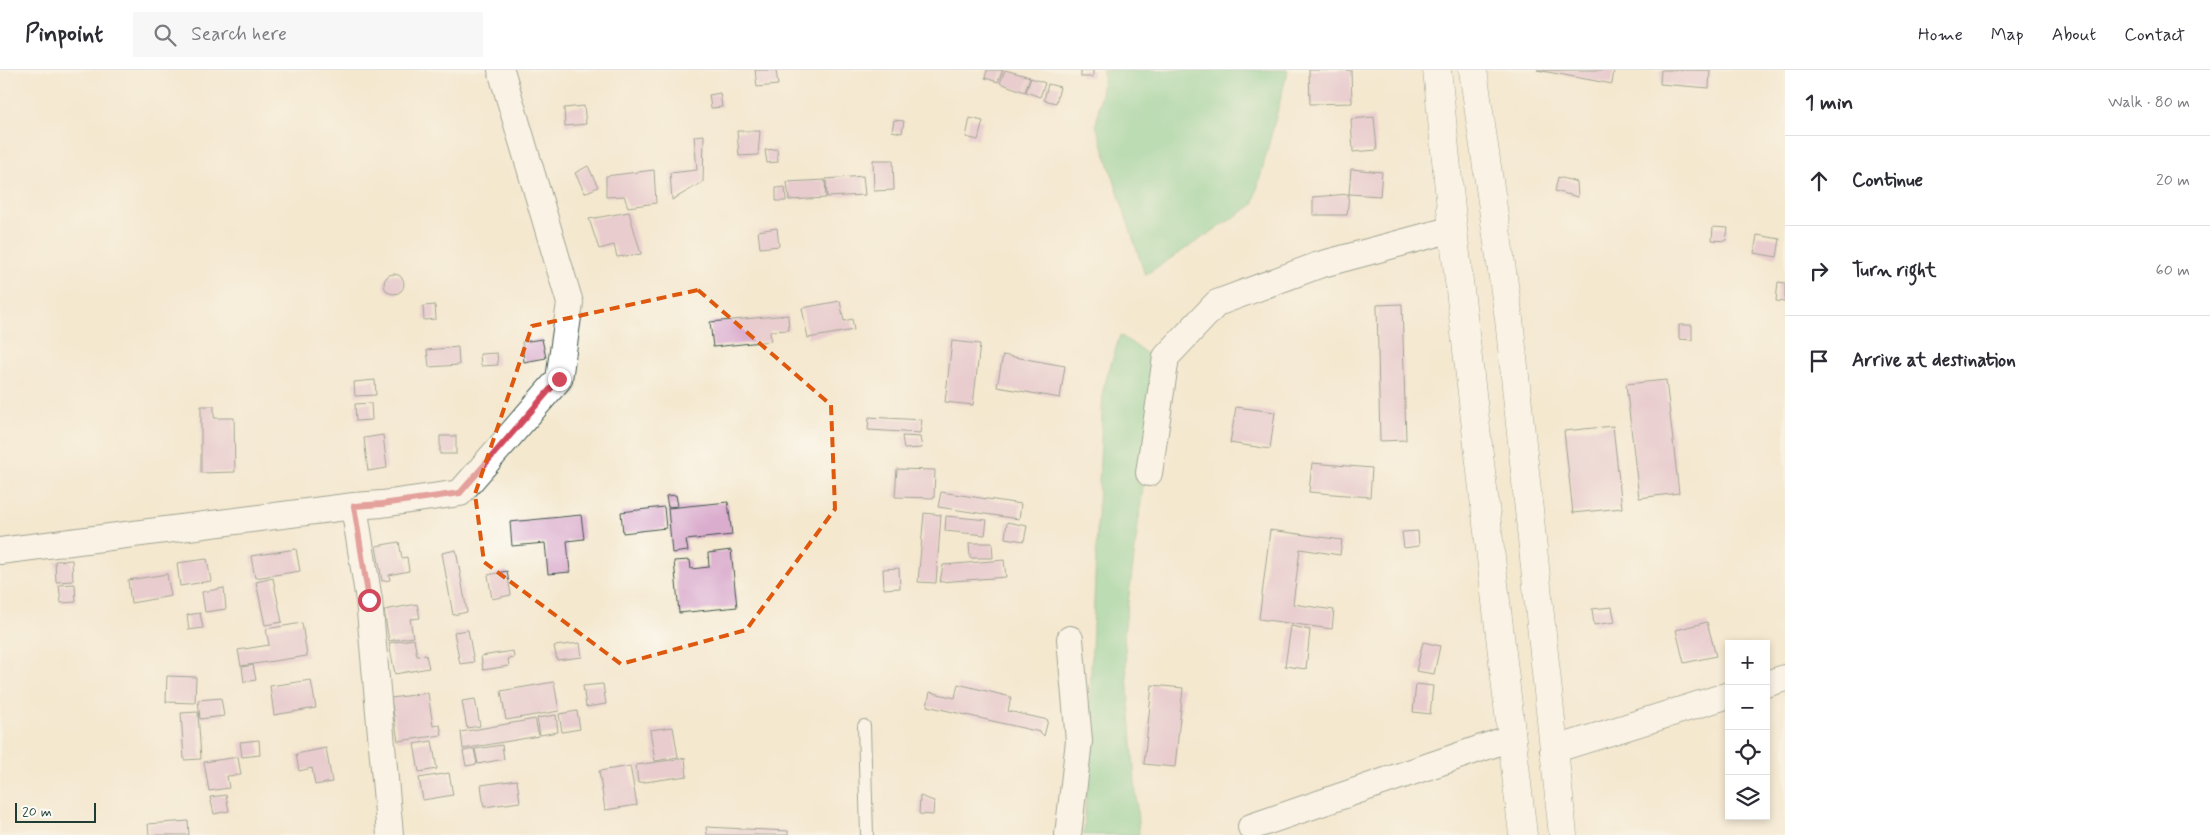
<!DOCTYPE html>
<html lang="en">
<head>
<meta charset="utf-8">
<style>
	:root { --surface:#fff; --page:#f7f7f7; --text:#2b2b33; --muted:#7c7c81; --line:#e1e1e2 }
	body { margin:0; font-family:Mynerve,sans-serif; background:var(--page); color:var(--text) }
	.controls { position:absolute; right:15px; bottom:15px; display:grid; overflow:hidden; border-radius:0px; box-shadow:0 2px 8px #0003 }
	.controls button { width:45px; height:45px; display:grid; place-items:center; padding:0; border:0; border-bottom:1px solid var(--line); background:var(--surface); color:var(--text); font:25px sans-serif }
	.scale { position:absolute; left:15px; bottom:12px; width:81px; box-sizing:border-box; padding-left:5px; border:2px solid #1f3d34; border-top:0; font-size:14px; line-height:18px; white-space:nowrap; color:#1f3d34; -webkit-text-stroke:4px #fdfcf7; paint-order:stroke }
	.stop { position:absolute; width:15px; height:15px; margin:-11px; border:4px solid #d1495b; border-radius:50%; background:#fff }
	.stop.end { background:#d1495b; border-color:#fff; box-shadow:0 1px 5px #0008 }
	.list { margin:0; padding:0; list-style:none }
	h2 { display:flex; justify-content:space-between; align-items:center; height:65px; margin:0; padding:0 20px; font-size:21px }
	h2 small { font-size:16px; font-weight:400; color:var(--muted) }
	.list li { display:grid; grid-template-columns:32px 1fr auto; gap:15px; align-items:center; box-sizing:border-box; height:90px; padding:0 20px; border-top:1px solid var(--line) }
	.list b { display:block; font-size:19px; white-space:nowrap }
	.list em { font-size:16px; font-style:normal; color:var(--muted) }
	.icon { flex:none; width:28px; height:28px; fill:none; stroke:currentColor; stroke-width:2; stroke-linecap:round; stroke-linejoin:round }
	.map { position:relative; flex:none; width:1785px; height:765px; overflow:hidden }
	header { display:flex; align-items:center; gap:30px; box-sizing:border-box; height:70px; padding:0 25px; background:var(--surface); border-bottom:1px solid var(--line) }
	header strong { font-size:24px }
	nav { display:flex; gap:28px; margin-inline-start:auto; font-size:18px }
	.search { width:350px; height:45px; background:var(--page); display:flex; align-items:center; gap:12px; box-sizing:border-box; padding:0 18px; border-radius:0px; color:var(--muted); font-size:19px }
	main { display:flex }
	aside { flex:1; background:var(--surface) }
	.map>svg:first-child { display:block }
	.green { fill:#78ce92; stroke:#4c8663 }
	.building { fill:#daaccd }
	.lines { fill:none; stroke-linecap:round; stroke-linejoin:round }
	.lane-casing { stroke:#3f574b; stroke-width:14 }
	.street-casing { stroke:#3f574b; stroke-width:28 }
	.secondary-casing { stroke:#3f574b; stroke-width:29 }
	.lane { stroke:#fff; stroke-width:12 }
	.street { stroke:#fff; stroke-width:26 }
	.secondary { stroke:#fff; stroke-width:28 }
	.route { stroke:#d1495b; stroke-width:6 }
	.marked { fill:none; stroke:#de580e; stroke-width:4; stroke-dasharray:10 6; stroke-linejoin:round }
</style>
</head>
<body>
<header>
<strong>Pinpoint</strong>
<div class="search"><svg class="icon" aria-label="search" viewBox="0 0 24 24"><circle cx="10" cy="10" r="6"/><path d="M15 15l6 6"/></svg>Search here</div>
<nav><a>Home</a><a>Map</a><a>About</a><a>Contact</a></nav>
</header>
<main>
<div class="map">
<svg width="1785" height="765" viewBox="0 0 1785 765">
	<rect width="100%" height="100%" fill="#fdfcf7"/>
	<filter id="ink" filterUnits="userSpaceOnUse"><feTurbulence type="fractalNoise" baseFrequency=".02" numOctaves="2"/><feDisplacementMap in="SourceGraphic" scale="10" xChannelSelector="R" yChannelSelector="G"/><feConvolveMatrix kernelMatrix="1 2 1 2 8 2 1 2 1" color-interpolation-filters="sRGB"/></filter>
	<filter id="wash" filterUnits="userSpaceOnUse"><feTurbulence type="fractalNoise" baseFrequency=".0096" numOctaves="4" result="noise"/><feDisplacementMap in="SourceGraphic" scale="20" xChannelSelector="R" yChannelSelector="G"/><feGaussianBlur stdDeviation="1.12" result="paint"/><feColorMatrix in="noise" values="0 0 0 0 0 0 0 0 0 0 0 0 0 0 0 0 0 1.4 0 .05"/><feComposite in="paint" operator="in"/></filter>
	<g filter="url(#wash)">
		<rect width="100%" height="100%" fill="#f4e8cf"/>
		<!-- green -->
		<g class="green">
			<polygon points="1102,0 1288,0 1253,135 1145,205 1096,55 1104,4"/>
			<polygon points="1120,265 1159,292 1124,564 1139,765 1084,765 1103,320"/>
		</g>
		<g id="blocks">
			<!-- building -->
			<g class="building">
				<polygon points="755,0 776,0 778,15 757,17"/>
				<polygon points="987,0 1003,0 998,12 985,8"/>
				<polygon points="1005,0 1030,7 1025,22 1000,13"/>
				<rect x="1081" y="0" width="12" height="7"/>
				<polygon points="1309,0 1351,0 1352,33 1310,34"/>
				<polygon points="1537,0 1614,0 1612,14"/>
				<polygon points="1661,0 1710,0 1709,18 1660,14"/>
				<polygon points="1031,8 1045,13 1040,27 1026,22"/>
				<polygon points="1048,14 1060,17 1056,33 1044,30"/>
				<polygon points="720,23 722,37 711,38 709,25"/>
				<polygon points="584,36 586,54 565,56 564,38"/>
				<polygon points="1374,47 1377,80 1353,82 1351,49"/>
				<polygon points="970,48 983,51 978,70 966,67"/>
				<polygon points="894,50 904,51 902,63 892,61"/>
				<polygon points="737,61 760,61 758,85 739,86"/>
				<polygon points="704,65 703,112 672,130 670,103 697,100 694,66"/>
				<polygon points="777,79 778,92 767,93 765,80"/>
				<polygon points="873,90 893,90 894,120 874,121"/>
				<polygon points="588,96 598,117 585,123 575,103"/>
				<polygon points="1351,99 1382,102 1380,126 1349,124"/>
				<polygon points="654,100 656,133 628,137 624,126 606,127 606,106"/>
				<polygon points="863,106 865,125 827,127 826,109"/>
				<polygon points="1558,107 1577,112 1578,127 1555,121"/>
				<polygon points="825,110 826,128 789,130 787,112"/>
				<polygon points="785,117 786,131 776,131 776,118"/>
				<polygon points="1349,124 1347,145 1313,145 1313,127"/>
				<polygon points="629,142 641,184 617,187 614,175 599,179 589,149"/>
				<polygon points="1713,157 1728,158 1726,171 1712,170"/>
				<polygon points="777,158 779,176 760,178 758,161"/>
				<polygon points="1757,165 1780,169 1777,187 1754,183"/>
				<circle cx="394" cy="214" r="10"/>
				<polygon points="1778,212 1785,213 1785,232 1776,231"/>
				<polygon points="840,231 844,251 852,249 854,260 808,268 802,238"/>
				<polygon points="1402,234 1406,370 1380,371 1377,235"/>
				<polygon points="435,235 436,249 424,250 423,236"/>
				<polygon points="788,245 789,260 770,261 771,271 713,277 710,252"/>
				<polygon points="1679,255 1692,255 1692,270 1679,269"/>
				<polygon points="542,269 546,288 524,292 522,272"/>
				<polygon points="952,271 980,274 973,335 945,332"/>
				<polygon points="458,277 459,295 429,297 427,280"/>
				<polygon points="497,283 498,295 481,296 480,284"/>
				<polygon points="1003,285 1065,296 1060,328 997,317"/>
				<polygon points="375,310 376,325 355,326 354,312"/>
				<polygon points="1666,310 1679,423 1639,428 1626,314"/>
				<polygon points="371,333 372,350 356,351 355,334"/>
				<polygon points="201,336 214,336 214,348 234,348 235,402 201,403"/>
				<polygon points="1236,337 1275,342 1270,379 1230,373"/>
				<polygon points="869,347 922,350 920,363 868,360"/>
				<polygon points="1613,356 1622,438 1573,443 1564,361"/>
				<polygon points="383,365 387,398 368,401 364,368"/>
				<rect x="440" y="366" width="16" height="18"/>
				<polygon points="902,366 920,367 922,378 904,379"/>
				<polygon points="1312,393 1372,398 1370,427 1309,422"/>
				<polygon points="897,399 935,400 934,428 895,427"/>
				<polygon points="941,422 1021,434 1019,449 938,437"/>
				<polygon points="676,425 678,436 668,437 666,426"/>
				<polygon points="728,432 732,465 686,470 688,481 672,483 668,438"/>
				<polygon points="664,437 666,458 623,463 621,442"/>
				<polygon points="924,443 941,445 936,513 918,512"/>
				<polygon points="581,445 584,469 567,471 570,502 548,504 545,473 512,476 510,452"/>
				<polygon points="946,446 987,450 985,465 945,461"/>
				<polygon points="1007,452 1027,456 1024,471 1005,468"/>
				<polygon points="1270,460 1342,470 1340,485 1300,479 1293,534 1334,540 1332,559 1259,549"/>
				<polygon points="1418,461 1419,476 1404,478 1402,462"/>
				<polygon points="399,472 402,488 407,487 409,501 389,505 390,510 382,511 376,476"/>
				<polygon points="969,473 992,473 993,488 970,488"/>
				<polygon points="296,479 300,501 255,508 251,486"/>
				<polygon points="456,480 467,542 453,545 442,483"/>
				<polygon points="731,480 737,537 679,543 674,491 690,490 691,499 709,497 708,483"/>
				<polygon points="207,489 211,511 180,516 177,493"/>
				<polygon points="72,490 73,511 56,512 55,491"/>
				<polygon points="1004,490 1006,507 940,512 943,495"/>
				<polygon points="899,498 900,518 884,519 883,499"/>
				<polygon points="507,501 511,525 492,529 488,505"/>
				<polygon points="167,504 171,526 131,533 128,510"/>
				<polygon points="273,508 282,552 265,555 256,512"/>
				<polygon points="75,514 76,532 61,533 59,515"/>
				<polygon points="224,518 226,539 205,542 202,522"/>
				<polygon points="417,534 420,548 410,549 413,567 389,571 384,540"/>
				<polygon points="1612,537 1615,552 1594,555 1592,539"/>
				<polygon points="200,543 203,558 189,560 187,545"/>
				<polygon points="1707,552 1716,586 1684,593 1676,560"/>
				<polygon points="302,553 307,586 241,596 238,580 269,575 266,559"/>
				<polygon points="1291,556 1310,560 1306,599 1285,596"/>
				<polygon points="468,560 474,592 460,594 454,562"/>
				<polygon points="414,569 417,586 426,585 429,598 395,604 389,573"/>
				<polygon points="1423,572 1440,576 1434,604 1416,601"/>
				<polygon points="580,573 582,587 557,590 554,576"/>
				<polygon points="513,581 514,588 508,589 509,596 483,600 481,586"/>
				<polygon points="253,595 256,610 244,612 242,597"/>
				<polygon points="167,606 196,607 195,633 166,632"/>
				<polygon points="311,610 316,638 274,645 270,616"/>
				<polygon points="554,612 559,641 506,650 501,621"/>
				<polygon points="603,614 606,634 586,637 583,616"/>
				<polygon points="958,614 1011,627 1008,641 1048,650 1044,666 1040,662 927,636 930,622 955,628"/>
				<polygon points="1416,614 1433,616 1430,644 1413,642"/>
				<polygon points="1152,615 1183,618 1175,697 1144,694"/>
				<polygon points="428,623 433,656 440,655 442,665 398,671 391,628"/>
				<polygon points="221,628 224,646 200,649 198,630"/>
				<polygon points="475,629 480,656 467,658 462,631"/>
				<polygon points="577,641 580,659 562,662 559,644"/>
				<polygon points="198,642 201,689 184,690 181,643"/>
				<polygon points="556,645 558,662 540,665 537,648"/>
				<polygon points="535,649 539,666 463,679 461,662"/>
				<polygon points="673,657 678,687 655,691 650,660"/>
				<polygon points="259,670 260,685 242,687 240,672"/>
				<polygon points="432,671 437,699 419,702 414,674"/>
				<polygon points="502,675 504,689 478,694 475,679"/>
				<polygon points="326,678 332,712 315,715 312,698 299,701 296,684"/>
				<polygon points="474,679 477,694 466,696 463,681"/>
				<polygon points="238,687 241,705 227,706 229,718 209,721 204,692"/>
				<polygon points="685,688 687,706 638,713 636,695"/>
				<polygon points="630,696 637,735 605,740 599,701"/>
				<polygon points="449,703 453,725 423,730 419,708"/>
				<polygon points="517,710 520,732 484,737 481,715"/>
				<polygon points="226,725 229,741 214,744 210,727"/>
				<polygon points="920,726 934,731 933,745 919,744"/>
				<polygon points="188,751 189,765 149,765 148,754"/>
				<polygon points="706,757 788,761 788,765 707,765"/>
			</g>
		</g>
	</g>
	<g filter="url(#ink)">
		<use href="#blocks" fill-opacity="0" stroke="#3f574b" stroke-width="1"/>
		<g class="lines">
			<defs>
				<polyline id="lane" points="864,656 867,765"/>
				<g id="street">
					<polyline points="1149,403 1166,287 1217,233 1319,195 1453,159"/>
					<polyline points="354,436 369,530 390,765"/>
					<polyline points="0,481 354,436 382,434 460,423 559,309 570,233 501,0"/>
					<polyline points="1766,614 1785,608"/>
					<polyline points="1553,680 1729,625"/>
					<polyline points="1251,757 1511,668"/>
					<polyline points="1068,765 1079,671 1070,569"/>
				</g>
				<g id="secondary">
					<polyline points="1437,0 1453,159 1523,765"/>
					<polyline points="1473,0 1509,249 1563,765"/>
				</g>
			</defs>
			<!-- lane casing -->
			<use href="#lane" class="lane-casing"/>
			<!-- street casing -->
			<use href="#street" class="street-casing"/>
			<!-- secondary casing -->
			<use href="#secondary" class="secondary-casing"/>
			<!-- lane -->
			<use href="#lane" class="lane"/>
			<!-- street -->
			<use href="#street" class="street"/>
			<!-- secondary -->
			<use href="#secondary" class="secondary"/>
		</g>
	</g>
	<g class="lines" filter="url(#ink)">
		<!-- route -->
		<polyline class="route" points="369,530 354,436 382,434 460,423 559,309"/>
	</g>
	<!-- marked area -->
	<path d="M0 0H1785V765H0ZM698 220 831 335 835 439 746 560 621 594 484 492 475 424 532 256Z" fill="#f4e8cf" fill-opacity=".55" fill-rule="evenodd"/>
	<path class="marked" d="M698 220 831 335 835 439 746 560 621 594 484 492 475 424 532 256Z"/>
</svg>
<div class="controls">
<button>+</button>
<button>−</button>
<button><svg class="icon" aria-label="locate" viewBox="0 0 24 24"><circle cx="12" cy="12" r="6"/><path d="M12 2v4M12 18v4M2 12h4M18 12h4"/></svg></button>
<button><svg class="icon" aria-label="layers" viewBox="0 0 24 24"><path d="M12 4l9 5-9 5-9-5zM3 14l9 5 9-5"/></svg></button>
</div>
<div class="scale">20 m</div>
<div class="stop" style="left:369px;top:530px"></div>
<div class="stop end" style="left:559px;top:309px"></div>
</div>
<aside>
<h2>1 min<small>Walk · 80 m</small></h2>
<ul class="list">
<li><svg class="icon" aria-label="ahead" viewBox="0 0 24 24"><path d="M12 20V5M6 11l6-6 6 6"/></svg><div><b>Continue</b></div><em>20 m</em></li>
<li><svg class="icon" aria-label="right" viewBox="0 0 24 24"><path d="M7 20v-9h11M14 6l5 5-5 5"/></svg><div><b>Turn right</b></div><em>60 m</em></li>
<li><svg class="icon" aria-label="arrive" viewBox="0 0 24 24"><path d="M6 21V4h12l-3 4 3 4H6"/></svg><div><b>Arrive at destination</b></div></li>
</ul>
</aside>
</main>
</body>
</html>
